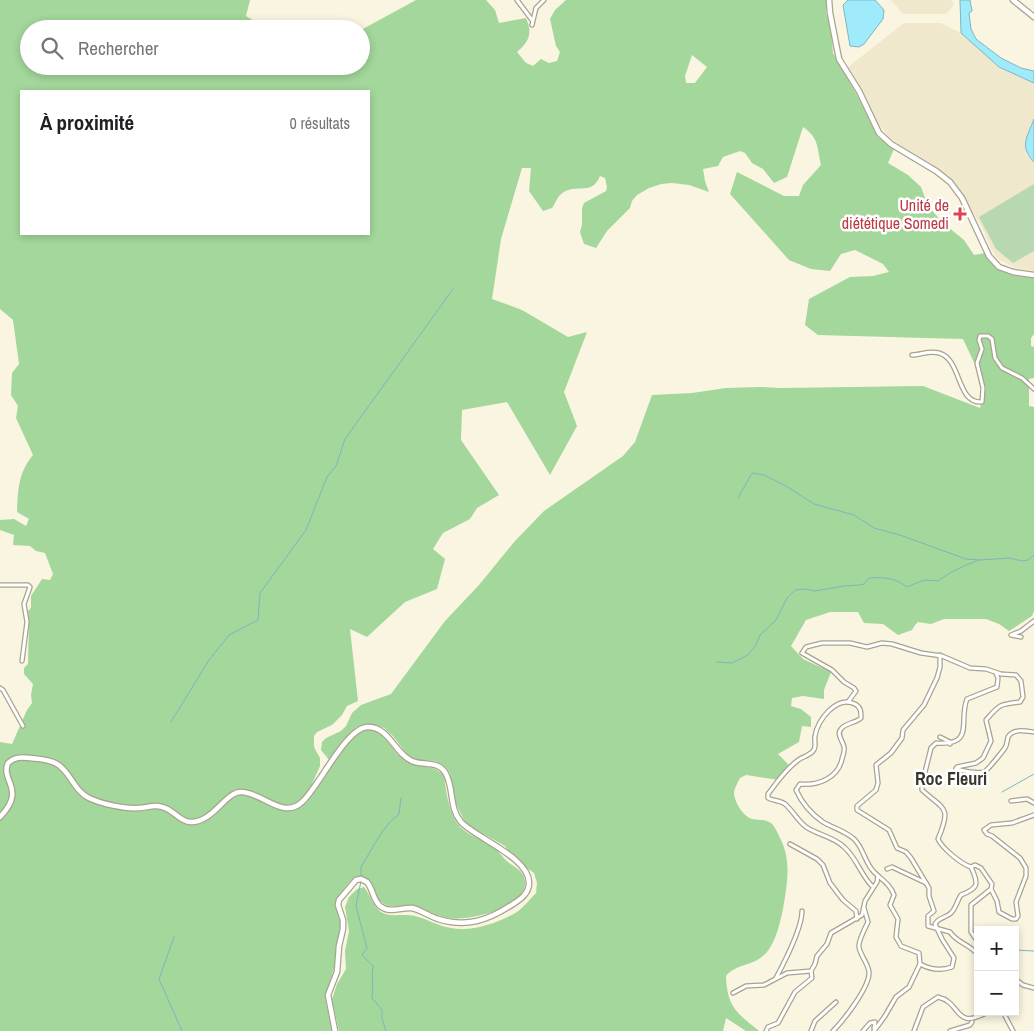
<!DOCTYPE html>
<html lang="fr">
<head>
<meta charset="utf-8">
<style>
	:root { --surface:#fff; --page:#f6f6f6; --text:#202124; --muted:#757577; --line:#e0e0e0 }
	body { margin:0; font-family:"Archivo Narrow",sans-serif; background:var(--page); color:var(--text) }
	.controls { position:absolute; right:15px; bottom:15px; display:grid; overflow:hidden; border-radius:0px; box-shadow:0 2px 8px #0003 }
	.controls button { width:45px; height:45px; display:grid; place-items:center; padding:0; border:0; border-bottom:1px solid var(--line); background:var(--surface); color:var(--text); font:25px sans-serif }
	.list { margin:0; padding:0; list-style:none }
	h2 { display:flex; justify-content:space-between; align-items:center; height:65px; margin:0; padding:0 20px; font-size:21px }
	h2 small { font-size:16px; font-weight:400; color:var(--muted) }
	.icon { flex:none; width:28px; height:28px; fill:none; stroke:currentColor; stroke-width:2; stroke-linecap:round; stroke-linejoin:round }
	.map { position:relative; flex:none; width:1034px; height:1031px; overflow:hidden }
	.search { position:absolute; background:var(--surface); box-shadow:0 2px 8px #0003; left:20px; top:20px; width:350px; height:55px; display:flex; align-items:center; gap:12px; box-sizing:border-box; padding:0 18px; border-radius:28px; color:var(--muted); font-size:19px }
	.panel { position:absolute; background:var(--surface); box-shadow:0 2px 8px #0003; left:20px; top:90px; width:350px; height:145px; border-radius:0px }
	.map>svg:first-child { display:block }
	.built { fill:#efe8cd }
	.green { fill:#b8d8b2 }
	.forest { fill:#a3d79b; fill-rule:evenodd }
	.water { fill:#9febfc; stroke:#80b5be }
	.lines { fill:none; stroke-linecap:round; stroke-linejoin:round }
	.stream { stroke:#80b5be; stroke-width:1 }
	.street-casing { stroke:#a8a38f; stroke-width:5.5 }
	.secondary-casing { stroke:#a8a38f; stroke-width:7 }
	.street { stroke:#fff; stroke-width:3 }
	.secondary { stroke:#fff; stroke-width:4.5 }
	.health-dot { fill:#e0444e; stroke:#fff; stroke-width:2 }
	.labels { text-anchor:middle; stroke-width:5; stroke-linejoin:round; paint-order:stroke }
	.health-label { font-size:16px; fill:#be3a42; stroke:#fff; text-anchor:end }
	.neighbourhood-label { font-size:18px; font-weight:bold; fill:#38362e; stroke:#fff }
</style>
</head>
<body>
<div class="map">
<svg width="1034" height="1031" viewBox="0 0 1034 1031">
	<rect width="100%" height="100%" fill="#faf5e0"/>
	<!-- built -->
	<g class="built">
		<polygon points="891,0 952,0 954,5 946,14 903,14"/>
		<polygon points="904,23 941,23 961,33 999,67 1034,83 1034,119 1026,142 1026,154 1034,162 1034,271 1015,268 998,259 991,249 984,231 965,199 953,182 939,169 889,138 877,121 863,91 848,67"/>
	</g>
	<!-- green -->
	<polygon class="green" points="1034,184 1034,251 1013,263 996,249 979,217"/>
	<!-- forest -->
	<path class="forest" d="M0 0H250L246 16 267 29H29V66H361V30L416 0H486L495 10 499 23 526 18C533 33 529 42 517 52L526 63 533 66 541 59 549 63 557 61 560 52 556 46 550 19 555 10 566 0H826V13L831 30 833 53 857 95 877 136 894 149 888 163 908 175 921 187 928 206 943 223 964 240 974 255 985 253 995 268 1011 275 1034 278V334L1031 338V346L1034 347V378L1029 379V406L1034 407V611L1032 616 1009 631 999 624 986 619H944L931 624 918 622 915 625 912 630 898 635 883 624 864 623 858 612H830L806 620 791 646 803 659 831 672 824 690V699L803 696 792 698 791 706 801 709 811 717V727L802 726 799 742 778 754 789 765 779 780 746 775 740 778C738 782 735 787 734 792 734 802 743 816 752 819 760 821 766 818 773 825 776 829 778 834 780 838 792 861 787 885 783 909 780 923 776 941 767 952 754 967 737 963 726 976 727 1007 737 1013 759 1031H746L726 1018 723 1031H339L332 999 337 984 346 969 345 951 349 931 345 907 349 897 357 889 364 887C371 895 372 906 381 912 390 918 404 913 415 916 427 919 438 926 451 928 473 932 498 923 517 912 524 907 530 899 536 893L537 883 534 873 513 858 505 846 466 824 456 804 450 773 446 768 436 761 418 760 409 757 393 736 384 728 372 724 357 727 350 733 330 761 321 750 322 742 326 738 341 731 346 726 352 713 361 705 391 694 445 621 479 585 515 541 544 511 623 456 635 442 652 395 692 393 726 388 761 387 780 388 923 386 980 408 986 388 963 339 818 335 805 325 809 299 850 277 873 276 889 272 883 264 855 250 841 254 830 271 811 269 789 260 730 194 737 172 784 196H799L803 185 821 165C817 147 819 138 803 127L787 177 774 183 763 169 752 163 745 153 740 151 723 157 718 166 703 169 705 181 709 192 689 185 672 183 661 184 649 188 637 195 632 201 630 208 607 231 596 248 584 244 580 232 582 225V208L584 203 606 191 607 187 605 178 600 176C591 198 575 181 560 195 557 198 555 204 552 208L543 211 529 191 531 168H522L501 239 492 299 522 310 568 337 587 332 564 392 577 426 550 475 507 402 462 410 461 440 499 495 477 508 470 519 443 533 433 549 445 559 437 589 405 602 367 637 350 629 358 701 347 706 342 715 332 725 317 732 314 736V747L320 758V766L312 784 315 788 351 736 365 728C390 733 387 747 404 760 414 769 433 762 444 776 446 790 448 807 455 820 463 834 479 838 492 846 498 850 502 857 508 862 515 868 524 870 525 881 528 908 467 922 447 918 434 915 424 907 411 906 402 905 392 908 384 904 375 899 373 887 368 879 365 878 363 876 360 876 350 876 340 896 335 903L341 923 337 942 335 965 325 998 332 1031H0V742L12 744 27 710 32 703 31 695 33 684 24 674V668L28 664 29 619 28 611 31 608V596L42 579 50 580 53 574 45 553 36 551 30 546 13 545 14 535 0 530V520L14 519 26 526 29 519 17 512C18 490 18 473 33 455L16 418 18 406 11 395 12 373 19 364 13 320 0 309ZM692 55 707 67 695 83H686L685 76ZM21 91H369V234H21Z"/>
	<!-- water -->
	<g class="water">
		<polygon points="848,0 875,0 884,10 883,19 864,44 859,47 850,46 843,5"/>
		<polygon points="960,0 970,0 972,11 969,13 971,29 976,39 1001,58 1021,68 1034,71 1034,83 999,67 961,33"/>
		<path d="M1034 119V162C1019 146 1027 138 1034 119Z"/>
	</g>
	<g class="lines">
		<!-- stream -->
		<g class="stream">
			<polyline points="738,498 752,473 764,475 786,486 814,504 854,515 874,528 900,535 966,559 980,560 1009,558 1023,561 1028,560 1034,555"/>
			<path d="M717 662 732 663 748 655 756 645 760 635 776 620 787 598 795 590 806 589 815 591 844 586 859 585 864 584 869 578C884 577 896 578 907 587L924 580 938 581C951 571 964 566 979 560"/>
			<polyline points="171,722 209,660 229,635 258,620 260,593 306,530 327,477 336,466 345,439 453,289"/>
			<polyline points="1002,792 1034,774"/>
			<polyline points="361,877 361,867 380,835 389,823 399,814 401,798"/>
			<path d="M361 881 356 906 367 948 362 955 373 966C371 978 374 987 372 998L382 1010V1019L386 1031"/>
			<polyline points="982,930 984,930"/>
			<polyline points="174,937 159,979 182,1031"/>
			<polyline points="1015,950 1034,951"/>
		</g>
		<defs>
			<g id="street">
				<polyline points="517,0 532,20"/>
				<polyline points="532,25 536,8 544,0"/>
				<path d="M912 355C921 355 929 350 939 353 962 359 956 404 982 402L983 388 977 363 982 349 979 340 980 336H988L992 339 995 358 1002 368 1022 378 1034 389"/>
				<polyline points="0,585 28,585 30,587 24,604 27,622 22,661"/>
				<polyline points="1021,637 1011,635 1021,631 1034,621"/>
				<path d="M940 655V667L937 678 924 705 903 730 902 738 891 753 876 765 878 783 876 790 857 806V810L889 830 897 848 906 852 911 858 929 888V896L934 911 928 916V926L950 932C957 943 970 944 978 955"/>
				<polyline points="0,688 3,690 23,726"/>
				<path d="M848 702 856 691 854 688 844 682 832 670 802 653 806 647 822 643H850L867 647 882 643 892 644 921 653 942 656 970 668 986 669 1001 674 1016 675 1021 681 1023 697 1020 702C999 704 999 705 986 720L991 741 983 758 976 763 957 767 956 769"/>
				<polyline points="940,737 950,742 950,744"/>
				<path d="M956 769C964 771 976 774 984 772 987 771 1002 752 1005 748 1007 745 1007 741 1008 737 1013 728 1026 731 1034 732"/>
				<polyline points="1011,801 1027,799 1034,803"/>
				<polyline points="790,844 817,859 823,865 830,883 843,900 856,911 857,919"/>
				<path d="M971 867C961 864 942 848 938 839 952 806 944 810 922 790V784L931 748 936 743C976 746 958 721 967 699L997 687 998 678 996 673"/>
				<polyline points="887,869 892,867 926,883"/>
				<path d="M873 887C861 876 857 858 844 847 834 837 818 835 806 827 798 821 793 811 785 804 780 800 773 801 768 798V794C777 782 785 770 797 761 801 757 809 756 813 751 817 747 814 742 815 736 817 720 837 695 855 704 861 707 861 712 861 718 856 723 845 723 841 729 836 734 843 741 844 747 845 751 843 755 842 759 838 778 818 786 800 784L796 790C802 803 811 814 823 822 833 828 845 831 854 839 863 847 865 863 874 872 882 880 890 884 894 895L890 905 898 919 896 937 901 946 919 953 920 964"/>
				<polyline points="991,889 997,901 999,912 1012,919 1016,919 1018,916 1016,902 1026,876 1026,868 1020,858 992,836 987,834 984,830 991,825 1012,823 1034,815"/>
				<path d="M920 964C931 970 941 971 952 967L954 958 942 939 935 924C939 917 946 918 951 913 956 908 957 901 961 895 979 888 979 884 971 867L975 865 981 868 992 884 991 889 971 905V932L978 942"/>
				<path d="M776 978C784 963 802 928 802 911"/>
				<polyline points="1015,979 1023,985 1034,988"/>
				<polyline points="733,993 746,986 764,985 787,973 811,971 815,964 817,956 827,944 831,933 862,915 865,901 877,882 878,876"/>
				<polyline points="1003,1012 1013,1031"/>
				<polyline points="766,1031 768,1027 778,1023 795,992 812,978 811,971"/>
				<polyline points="811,1031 815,1021 836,1002"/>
				<path d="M833 1031C843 1021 870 987 869 972 868 963 860 955 859 947 858 942 866 926 868 922L864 908"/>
				<polyline points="863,1031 870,1023 875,1022 874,1028"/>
				<polyline points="874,1031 885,1016 896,997 909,987 920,964"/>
				<path d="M914 1031 923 1007 938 997C963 1003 953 1031 988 1012"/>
				<polyline points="950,1031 970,1025 972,1022"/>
			</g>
			<g id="secondary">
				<polyline points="829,0 830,13 839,59 859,91 879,133 891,144 936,171 950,182 962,198 989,256 999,267 1013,272 1034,275"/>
				<polyline points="1013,0 1034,17"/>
				<path d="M0 817C27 789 0 781 8 763 14 757 21 757 30 758 38 759 49 759 57 764 70 771 74 791 89 798 102 804 124 809 139 808 147 808 154 804 162 807 173 809 180 822 190 822 213 823 225 792 241 792 262 792 283 820 302 802 319 787 347 725 369 727 390 728 395 754 412 761 423 766 439 760 446 774 454 789 449 808 461 822 476 838 530 858 529 883 529 893 521 899 513 904 489 920 467 928 438 919 429 916 421 910 412 908 402 907 390 914 380 906 373 900 373 889 367 882L361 879 356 880 339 900 338 905 343 920V929L339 946 337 972 328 995 335 1031"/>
			</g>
		</defs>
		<!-- street casing -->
		<use href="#street" class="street-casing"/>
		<!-- secondary casing -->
		<use href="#secondary" class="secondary-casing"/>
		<!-- street -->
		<use href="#street" class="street"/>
		<!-- secondary -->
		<use href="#secondary" class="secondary"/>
	</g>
	<!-- markers -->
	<path class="health-dot" d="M957.5 206.5h5v5h5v5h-5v5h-5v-5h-5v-5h5z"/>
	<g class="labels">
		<!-- health labels -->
		<g class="health-label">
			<text x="949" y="211">Unité de<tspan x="949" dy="18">diététique Somedi</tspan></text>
		</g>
		<!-- neighbourhood labels -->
		<g class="neighbourhood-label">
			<text x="951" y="785">Roc Fleuri</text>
		</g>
	</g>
</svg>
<div class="controls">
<button>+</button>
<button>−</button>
</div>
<div class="search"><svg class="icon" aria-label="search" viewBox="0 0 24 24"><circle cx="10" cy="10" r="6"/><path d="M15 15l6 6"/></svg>Rechercher</div>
<section class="panel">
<h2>À proximité<small>0 résultats</small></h2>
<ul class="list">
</ul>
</section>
</div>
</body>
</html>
